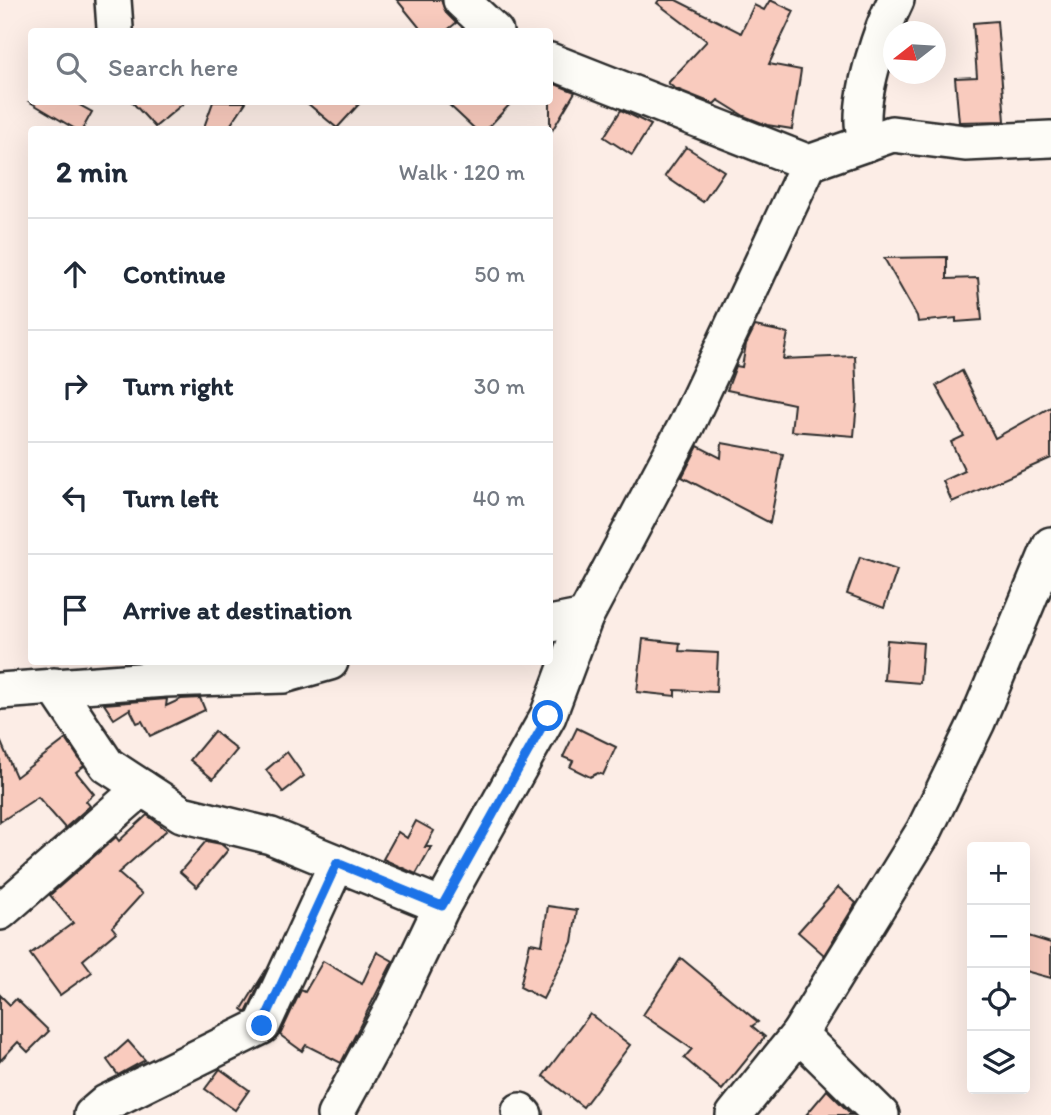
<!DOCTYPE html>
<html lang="en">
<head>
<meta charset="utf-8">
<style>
	:root { --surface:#fff; --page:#f6f6f7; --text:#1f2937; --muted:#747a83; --line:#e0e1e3 }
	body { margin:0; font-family:Itim,sans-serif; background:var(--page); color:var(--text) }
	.controls { position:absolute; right:21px; bottom:21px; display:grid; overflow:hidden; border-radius:7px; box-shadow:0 7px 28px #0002 }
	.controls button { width:63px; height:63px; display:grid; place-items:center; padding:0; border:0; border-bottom:2px solid var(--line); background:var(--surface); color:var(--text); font:35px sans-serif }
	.compass { position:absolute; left:883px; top:21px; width:63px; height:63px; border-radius:50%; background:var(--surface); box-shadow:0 7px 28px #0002; rotate:253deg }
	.stop { position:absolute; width:21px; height:21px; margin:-16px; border:5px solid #1a73e8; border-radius:50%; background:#fff }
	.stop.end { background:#1a73e8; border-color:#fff; box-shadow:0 2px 7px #0008 }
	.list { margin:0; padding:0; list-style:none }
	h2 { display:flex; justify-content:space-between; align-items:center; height:91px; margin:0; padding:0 28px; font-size:30px }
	h2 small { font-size:23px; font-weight:400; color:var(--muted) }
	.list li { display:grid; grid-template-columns:46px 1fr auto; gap:21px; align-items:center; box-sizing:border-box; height:112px; padding:0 28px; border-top:2px solid var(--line) }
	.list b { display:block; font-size:26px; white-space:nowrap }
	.list em { font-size:23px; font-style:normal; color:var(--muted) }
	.icon { flex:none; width:38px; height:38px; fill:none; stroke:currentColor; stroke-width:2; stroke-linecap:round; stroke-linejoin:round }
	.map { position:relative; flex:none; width:1051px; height:1115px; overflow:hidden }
	.search { position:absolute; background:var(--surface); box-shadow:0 7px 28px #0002; left:28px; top:28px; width:525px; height:77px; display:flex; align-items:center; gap:18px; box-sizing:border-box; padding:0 24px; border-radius:7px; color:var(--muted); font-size:26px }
	.panel { position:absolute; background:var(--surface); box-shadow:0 7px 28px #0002; left:28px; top:126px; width:525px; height:539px; border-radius:7px }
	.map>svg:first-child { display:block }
	.building { fill:#f9cbbe; stroke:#2b2b2b; stroke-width:2 }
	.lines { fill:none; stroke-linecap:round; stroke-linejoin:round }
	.minor-casing { stroke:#2b2b2b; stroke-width:40 }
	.minor { stroke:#fdfcf7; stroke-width:35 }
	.route { stroke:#1a73e8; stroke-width:9 }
</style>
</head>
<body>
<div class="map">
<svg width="1051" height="1115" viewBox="0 0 1051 1115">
	<rect width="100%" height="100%" fill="#fcede6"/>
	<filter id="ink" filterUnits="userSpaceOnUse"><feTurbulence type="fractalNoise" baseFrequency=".0143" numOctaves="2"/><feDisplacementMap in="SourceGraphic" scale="14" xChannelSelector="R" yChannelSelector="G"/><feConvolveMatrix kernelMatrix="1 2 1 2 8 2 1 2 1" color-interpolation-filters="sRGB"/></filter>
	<g filter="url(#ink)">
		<!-- building -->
		<g class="building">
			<polygon points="397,0 441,0 447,14 456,23 445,32 423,32"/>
			<polygon points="659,0 676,0 741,33 754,5 764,10 770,0 794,11 769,64 801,70 792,129 767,125 744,116 718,100 714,104 674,88 668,83 707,41 657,3"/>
			<polygon points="997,21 1005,121 959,122 955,78 977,77 973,23"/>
			<polygon points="550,82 575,92 550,134"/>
			<polygon points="30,102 74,102 92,112 82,130 77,130"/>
			<polygon points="132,102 185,102 155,127"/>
			<polygon points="213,102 246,102 227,130 203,130"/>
			<polygon points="306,102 361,102 337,128"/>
			<polygon points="446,102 512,102 486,130 476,130"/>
			<polygon points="621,110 651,125 632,155 604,137"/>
			<polygon points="686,147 724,171 703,202 665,176"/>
			<polygon points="947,257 947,279 978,278 982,320 956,322 956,318 918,322 917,316 884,258"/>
			<polygon points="755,326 788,333 783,359 855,356 857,402 854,436 791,431 794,404 727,390 736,366 742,367 746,344"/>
			<polygon points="962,371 995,438 1051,407 1051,458 952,502 943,481 965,471 951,442 964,436 936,386"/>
			<polygon points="722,443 783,454 770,523 682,477 698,446 721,458"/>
			<polygon points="860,557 897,570 884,608 847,594"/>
			<polygon points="643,639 680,643 679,651 718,653 716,692 675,690 675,696 637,692"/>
			<polygon points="887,640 923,643 920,683 884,680"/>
			<polygon points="200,698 205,710 150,736 142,721 137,723 130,709 114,719 104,704 167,699 166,706 181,699"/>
			<polygon points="577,728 616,747 603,775 598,773 590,777 570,767 573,761 563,757"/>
			<polygon points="214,731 237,750 213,779 190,760"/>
			<polygon points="66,739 84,766 76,772 94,794 86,801 90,806 65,828 38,797 0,822 0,740 16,777"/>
			<polygon points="287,752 304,776 283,792 266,770"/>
			<polygon points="147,815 167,830 118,873 142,894 112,927 116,932 83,960 92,972 60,995 30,954 73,923 50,895 116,837 119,841"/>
			<polygon points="416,821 434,831 425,847 431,847 416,874 383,859 398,832 407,838"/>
			<polygon points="206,841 221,844 228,850 197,887 180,872"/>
			<polygon points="838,887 856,903 824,955 798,932"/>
			<polygon points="548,906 577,910 572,942 543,999 520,987 530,943 542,945"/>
			<polygon points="1025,935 1051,943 1051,978 1025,971"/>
			<polygon points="377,952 393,961 341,1063 306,1045 302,1051 280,1035 301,990 305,992 323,961 362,984"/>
			<polygon points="681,958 758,1022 752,1026 765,1037 722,1090 684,1058 692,1049 643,1015"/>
			<polygon points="266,970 247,1011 246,1012 242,1009"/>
			<polygon points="0,995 10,1005 16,999 49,1031 28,1052 18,1042 0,1061"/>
			<polygon points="590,1014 630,1045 583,1107 543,1076"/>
			<polygon points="128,1041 145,1060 118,1075 107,1060"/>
			<polygon points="220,1069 249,1090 235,1110 205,1089"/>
			<polygon points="827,1090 852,1115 806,1115"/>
		</g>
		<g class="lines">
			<defs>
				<g id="minor">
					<polyline points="113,0 115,28"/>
					<polyline points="461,0 495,32"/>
					<polyline points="550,61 809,163 892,134 965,143 1051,139"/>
					<path d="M867 143C866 136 863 129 863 122 862 88 881 30 896 0"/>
					<polyline points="550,624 585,617"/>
					<polyline points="54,686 107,765 182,814 271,836 442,906"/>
					<polyline points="0,691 165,679 284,675 330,662"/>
					<polyline points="0,912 142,788"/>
					<polyline points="799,1034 881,1115"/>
					<polyline points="520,1111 524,1115"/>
					<polyline points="92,1115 106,1103 262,1026 337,863"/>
					<polyline points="335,1115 392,1010 442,906 548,716 585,617 687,424 809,163"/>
					<polyline points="734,1115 799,1034 924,831 977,722 1051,545"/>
				</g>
			</defs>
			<!-- minor casing -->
			<use href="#minor" class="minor-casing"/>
			<!-- minor -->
			<use href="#minor" class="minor"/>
		</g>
	</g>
	<g class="lines" filter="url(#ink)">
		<!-- route -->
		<polyline class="route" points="262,1026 337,863 442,906 548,716"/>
	</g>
</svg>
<div class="controls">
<button>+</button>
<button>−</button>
<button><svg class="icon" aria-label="locate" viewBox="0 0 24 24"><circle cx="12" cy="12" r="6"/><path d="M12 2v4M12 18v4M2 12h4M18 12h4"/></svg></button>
<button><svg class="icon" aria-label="layers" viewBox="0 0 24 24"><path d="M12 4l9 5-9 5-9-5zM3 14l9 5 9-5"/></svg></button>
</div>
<svg class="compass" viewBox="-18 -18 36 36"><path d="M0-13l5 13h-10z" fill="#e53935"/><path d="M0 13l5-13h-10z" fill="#747a83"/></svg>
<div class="stop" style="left:548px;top:716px"></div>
<div class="stop end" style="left:262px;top:1026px"></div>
<div class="search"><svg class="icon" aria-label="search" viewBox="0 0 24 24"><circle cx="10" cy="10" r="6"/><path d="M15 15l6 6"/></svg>Search here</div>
<section class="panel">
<h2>2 min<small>Walk · 120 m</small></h2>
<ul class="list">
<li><svg class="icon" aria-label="ahead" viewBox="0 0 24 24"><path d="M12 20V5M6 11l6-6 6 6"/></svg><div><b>Continue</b></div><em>50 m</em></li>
<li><svg class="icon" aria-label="right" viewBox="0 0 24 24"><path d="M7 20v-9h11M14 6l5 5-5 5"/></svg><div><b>Turn right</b></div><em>30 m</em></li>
<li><svg class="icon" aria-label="left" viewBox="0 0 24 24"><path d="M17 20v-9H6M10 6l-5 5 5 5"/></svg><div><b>Turn left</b></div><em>40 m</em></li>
<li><svg class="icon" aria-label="arrive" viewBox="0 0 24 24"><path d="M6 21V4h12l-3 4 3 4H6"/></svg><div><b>Arrive at destination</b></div></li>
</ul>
</section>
</div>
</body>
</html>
